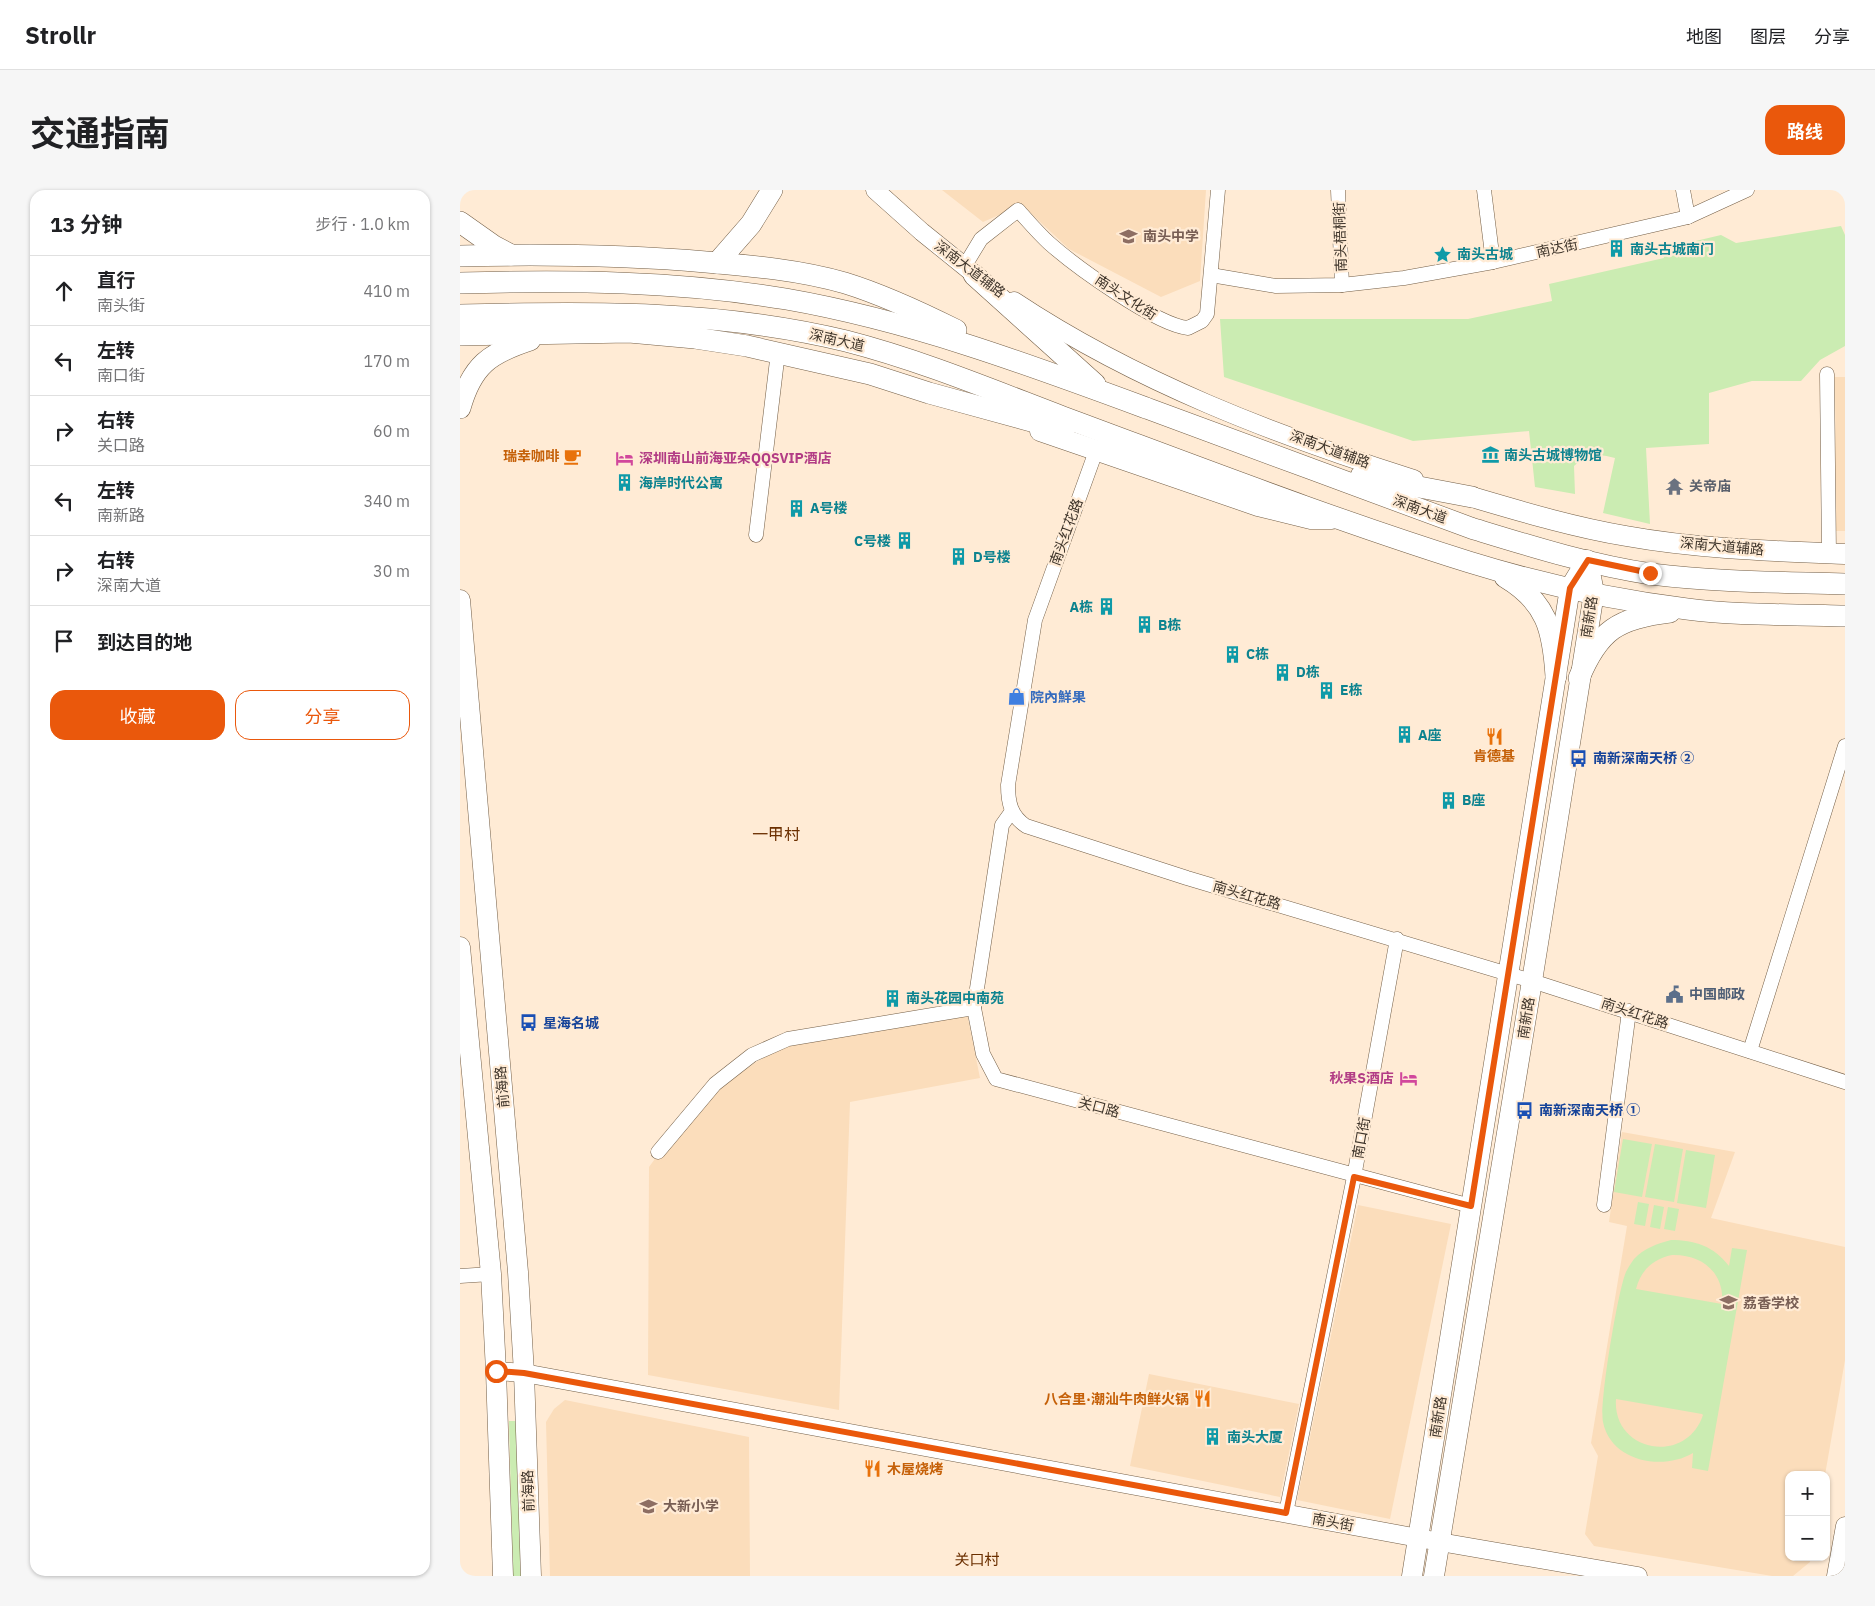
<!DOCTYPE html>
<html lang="zh">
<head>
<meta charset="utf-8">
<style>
	:root { --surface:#fff; --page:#f6f6f6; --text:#202124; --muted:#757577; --line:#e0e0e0; --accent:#ea580c }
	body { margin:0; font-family:"IBM Plex Sans","Noto Sans SC",sans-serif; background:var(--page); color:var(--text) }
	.controls { position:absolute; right:15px; bottom:15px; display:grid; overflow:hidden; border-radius:10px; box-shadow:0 1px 4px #0004 }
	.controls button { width:45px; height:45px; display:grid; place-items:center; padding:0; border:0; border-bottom:1px solid var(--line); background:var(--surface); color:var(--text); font:25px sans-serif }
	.stop { position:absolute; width:15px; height:15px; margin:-11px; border:4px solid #ea580c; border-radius:50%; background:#fff }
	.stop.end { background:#ea580c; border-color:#fff; box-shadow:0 1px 5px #0008 }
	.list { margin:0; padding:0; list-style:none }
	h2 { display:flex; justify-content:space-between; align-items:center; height:65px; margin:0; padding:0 20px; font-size:21px }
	h2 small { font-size:16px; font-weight:400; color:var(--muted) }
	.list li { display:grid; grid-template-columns:32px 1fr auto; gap:15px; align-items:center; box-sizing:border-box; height:70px; padding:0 20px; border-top:1px solid var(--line) }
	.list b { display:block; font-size:19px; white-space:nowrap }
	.list p { margin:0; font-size:16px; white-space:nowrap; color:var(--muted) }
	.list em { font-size:16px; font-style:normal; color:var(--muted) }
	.actions { display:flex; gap:10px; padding:15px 20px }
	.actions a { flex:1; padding:11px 0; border:1px solid var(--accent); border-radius:15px; text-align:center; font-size:18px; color:var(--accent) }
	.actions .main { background:var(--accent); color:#fff }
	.icon { flex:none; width:28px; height:28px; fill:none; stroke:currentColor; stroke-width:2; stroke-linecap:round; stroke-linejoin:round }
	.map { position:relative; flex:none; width:1385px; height:1386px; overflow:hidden; border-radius:15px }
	header { display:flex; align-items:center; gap:30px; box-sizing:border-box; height:70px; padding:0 25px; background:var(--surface); border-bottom:1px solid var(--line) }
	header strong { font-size:24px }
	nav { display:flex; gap:28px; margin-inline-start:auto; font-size:18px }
	.intro { display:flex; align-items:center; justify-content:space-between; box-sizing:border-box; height:120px; padding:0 30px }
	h1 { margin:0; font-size:35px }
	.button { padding:12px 22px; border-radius:15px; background:var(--accent); color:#fff; font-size:18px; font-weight:700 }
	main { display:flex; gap:30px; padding:0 30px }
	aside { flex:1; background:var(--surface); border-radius:15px; box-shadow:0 1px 4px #0004 }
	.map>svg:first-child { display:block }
	.built { fill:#fbddbb }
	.green { fill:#cbecb2; fill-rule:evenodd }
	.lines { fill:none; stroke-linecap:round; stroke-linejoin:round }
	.minor-casing { stroke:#745f47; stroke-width:15 }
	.tertiary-casing { stroke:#745f47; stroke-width:19 }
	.secondary-casing { stroke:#745f47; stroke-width:21 }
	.primary-casing { stroke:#745f47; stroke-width:22 }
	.minor { stroke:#fff; stroke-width:14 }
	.tertiary { stroke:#fff; stroke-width:18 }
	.secondary { stroke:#fff; stroke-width:20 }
	.primary { stroke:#fff; stroke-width:21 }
	.route { stroke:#ea580c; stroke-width:6 }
	.labels { text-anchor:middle; stroke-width:4.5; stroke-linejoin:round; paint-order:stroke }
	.education-label { font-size:14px; font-weight:bold; fill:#785e54; stroke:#ffebd5; text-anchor:start }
	.street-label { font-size:14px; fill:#3f352b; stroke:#ffebd5 }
	.culture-label { font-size:14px; font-weight:bold; fill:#0d838f; stroke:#ffebd5; text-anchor:start }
	.food-label { font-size:14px; font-weight:bold; fill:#c56008; stroke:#ffebd5; text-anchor:end }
	.hotel-label { font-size:14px; font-weight:bold; fill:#b23c85; stroke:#ffebd5; text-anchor:start }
	.worship-label { font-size:14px; font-weight:bold; fill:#5b616d; stroke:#ffebd5; text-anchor:start }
	.shop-label { font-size:14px; font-weight:bold; fill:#366cbe; stroke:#ffebd5; text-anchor:start }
	.transit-label { font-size:14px; font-weight:bold; fill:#164399; stroke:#ffebd5; text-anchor:start }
	.service-label { font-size:14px; font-weight:bold; fill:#4e5e75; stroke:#ffebd5; text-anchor:start }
	.neighbourhood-label { font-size:15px; fill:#6b2f00; stroke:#ffebd5 }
	.quarter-label { font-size:16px; fill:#6b2f00; stroke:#ffebd5 }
</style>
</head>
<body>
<header>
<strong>Strollr</strong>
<nav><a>地图</a><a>图层</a><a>分享</a></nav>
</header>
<div class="intro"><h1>交通指南</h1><a class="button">路线</a></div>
<main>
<aside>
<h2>13 分钟<small>步行 · 1.0 km</small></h2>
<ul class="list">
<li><svg class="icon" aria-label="ahead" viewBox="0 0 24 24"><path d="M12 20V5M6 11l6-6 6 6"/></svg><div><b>直行</b><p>南头街</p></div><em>410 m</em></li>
<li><svg class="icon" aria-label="left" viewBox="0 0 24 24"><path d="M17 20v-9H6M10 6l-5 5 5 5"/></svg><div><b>左转</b><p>南口街</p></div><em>170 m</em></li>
<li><svg class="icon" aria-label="right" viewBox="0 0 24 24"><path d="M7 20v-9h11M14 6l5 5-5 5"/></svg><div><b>右转</b><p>关口路</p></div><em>60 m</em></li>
<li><svg class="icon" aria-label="left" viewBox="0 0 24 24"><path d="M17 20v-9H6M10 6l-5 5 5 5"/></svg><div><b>左转</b><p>南新路</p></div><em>340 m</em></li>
<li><svg class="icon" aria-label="right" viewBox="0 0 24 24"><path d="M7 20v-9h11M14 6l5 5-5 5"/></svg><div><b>右转</b><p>深南大道</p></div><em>30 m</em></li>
<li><svg class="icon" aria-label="arrive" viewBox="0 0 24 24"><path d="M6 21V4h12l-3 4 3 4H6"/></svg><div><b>到达目的地</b></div></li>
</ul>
<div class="actions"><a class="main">收藏</a><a>分享</a></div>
</aside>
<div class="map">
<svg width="1385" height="1386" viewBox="0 0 1385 1386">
	<rect width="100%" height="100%" fill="#ffebd5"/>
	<!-- built -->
	<g class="built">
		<polygon points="482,0 746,0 740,91 701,107 609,59 562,15 523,32"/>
		<polygon points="1375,187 1385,187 1385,341 1376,341"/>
		<polygon points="507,823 520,888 390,912 379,1220 188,1185 189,977 259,881 269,891 296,872 329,854"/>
		<polygon points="1162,942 1275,962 1251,1028 1385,1057 1385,1170 1365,1285 1329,1285 1329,1367 1351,1367 1350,1372 1333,1386 1312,1386 1134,1356 1125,1344 1138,1266 1131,1253 1167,1036 1149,1032"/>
		<polygon points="898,1015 991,1034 930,1329 837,1310"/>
		<polygon points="689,1184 839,1214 820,1307 670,1276"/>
		<polygon points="105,1210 289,1247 290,1386 90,1386 86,1232 94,1219"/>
	</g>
	<!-- green -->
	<g class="green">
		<path d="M1381 36 1385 45V156L1360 170 1341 191H1292L1249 203V254L1186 258 1190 334 1143 323 1155 268C1139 263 1126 264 1114 276L1115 304 1075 297 1069 241 953 251 764 187 760 129H1008L1092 111 1089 94 1204 68 1202 59 1261 45 1276 53Z"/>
		<polygon points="1163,949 1192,954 1182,1007 1154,1002"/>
		<polygon points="1195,954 1223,959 1214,1012 1185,1007"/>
		<polygon points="1226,960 1255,965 1246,1018 1217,1013"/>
		<polygon points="1178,1012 1189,1014 1185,1036 1174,1034"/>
		<polygon points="1194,1015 1204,1017 1200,1039 1190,1037"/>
		<polygon points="1208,1017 1219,1019 1215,1041 1204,1039"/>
		<path d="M1211 1050C1234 1050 1254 1056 1269 1076L1272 1058 1287 1060 1248 1281 1232 1278 1233 1263C1203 1281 1151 1272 1143 1232 1139 1214 1158 1100 1166 1082 1168 1078 1171 1073 1174 1069 1184 1058 1197 1054 1211 1050ZM1212 1065C1242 1064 1265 1083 1262 1114L1176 1099C1181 1080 1193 1069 1212 1065ZM1156 1209 1242 1224 1243 1225C1226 1276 1152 1262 1156 1209Z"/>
		<polygon points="49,1231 56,1231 61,1386 53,1386"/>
	</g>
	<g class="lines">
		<defs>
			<g id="minor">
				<polyline points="878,0 882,95"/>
				<polyline points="1024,0 1033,72"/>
				<polyline points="1223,0 1228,27"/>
				<path d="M504 77 521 49 558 20C568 31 578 43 589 53 615 76 696 135 728 138L742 131 747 124 758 0"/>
				<polyline points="751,85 816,96 882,95 944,88 1033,72 1228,27 1287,0"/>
				<polyline points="1367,184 1369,364"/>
				<path d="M636 261 575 430 548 595C548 613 551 626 566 636L727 688 1072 791 1385 892"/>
				<polyline points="296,345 318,162"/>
				<polyline points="552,621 542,635 514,818 523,864 536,889 1011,1016"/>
				<polyline points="1290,861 1385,556"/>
				<polyline points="198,962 255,894 292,865 328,849 514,818"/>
				<polyline points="1144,1015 1169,821"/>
				<polyline points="0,1086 31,1084"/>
				<polyline points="826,1323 894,987 937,749"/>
			</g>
			<g id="tertiary">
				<polyline points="415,0 462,42 524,92"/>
				<path d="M554 111C676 192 815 245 954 289"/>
				<polyline points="36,1181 64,1183 135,1196 980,1352 1178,1386"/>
				<polyline points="1376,1386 1385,1336"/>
			</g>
			<g id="secondary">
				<polyline points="580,241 798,316 851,329 872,329"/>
				<path d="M1012 307C1063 322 1113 337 1166 346 1238 359 1312 361 1385 364"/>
				<polyline points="0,410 58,1082 64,1183 71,1386"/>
				<polyline points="0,757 31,1084 36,1181 43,1386"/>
				<polyline points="952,1386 1110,398 1127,370"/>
				<polyline points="974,1386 1072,791 1134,403 1131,387"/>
			</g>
			<g id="primary">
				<polyline points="0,32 34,56 51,65"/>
				<path d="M0 66C82 64 164 65 246 72 293 76 340 80 385 93 424 105 460 122 496 140"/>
				<polyline points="257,73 291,34 312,0"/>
				<polyline points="514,85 635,194"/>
				<path d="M0 93C110 90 218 91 326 109 452 131 570 175 689 219 796 259 904 298 1011 338 1070 356 1130 375 1191 384 1256 392 1320 392 1385 394"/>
				<path d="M0 125C130 122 259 120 386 151 460 170 532 200 603 227 738 277 872 329 1009 372 1080 394 1154 410 1227 419 1279 426 1333 424 1385 426"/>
				<polyline points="0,145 169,142 235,148 287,156 410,184 469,203 604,240"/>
				<path d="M0 218C12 175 30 163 70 150"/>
				<polyline points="901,286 1012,307"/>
				<path d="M1045 387C1087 412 1093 440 1096 486"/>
				<path d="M1119 488C1139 440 1158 428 1210 422"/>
			</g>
		</defs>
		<!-- minor casing -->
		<use href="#minor" class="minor-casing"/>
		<!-- tertiary casing -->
		<use href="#tertiary" class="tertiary-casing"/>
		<!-- secondary casing -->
		<use href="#secondary" class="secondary-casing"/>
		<!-- primary casing -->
		<use href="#primary" class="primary-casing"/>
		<!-- minor -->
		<use href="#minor" class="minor"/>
		<!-- tertiary -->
		<use href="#tertiary" class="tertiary"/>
		<!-- secondary -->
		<use href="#secondary" class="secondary"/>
		<!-- primary -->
		<use href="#primary" class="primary"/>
	</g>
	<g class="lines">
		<!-- route -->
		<polyline class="route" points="36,1181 64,1183 135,1196 826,1323 894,987 1011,1016 1110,398 1128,370 1190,383"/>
	</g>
	<!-- icons -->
	<defs>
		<symbol id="school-bare" viewBox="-9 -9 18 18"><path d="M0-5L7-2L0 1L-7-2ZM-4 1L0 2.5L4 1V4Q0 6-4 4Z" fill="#8d6e63" stroke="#ffebd5" stroke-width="2.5" paint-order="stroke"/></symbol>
		<symbol id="building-bare" viewBox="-9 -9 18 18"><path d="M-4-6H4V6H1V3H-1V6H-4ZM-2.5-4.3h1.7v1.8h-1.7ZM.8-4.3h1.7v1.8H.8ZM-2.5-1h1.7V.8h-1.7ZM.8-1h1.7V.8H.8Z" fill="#0f9aa8" stroke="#ffebd5" stroke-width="2.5" paint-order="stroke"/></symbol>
		<symbol id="sight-bare" viewBox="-9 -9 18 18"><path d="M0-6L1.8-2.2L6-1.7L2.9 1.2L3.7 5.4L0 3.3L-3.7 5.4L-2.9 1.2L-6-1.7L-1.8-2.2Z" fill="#0f9aa8" stroke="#ffebd5" stroke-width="2.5" paint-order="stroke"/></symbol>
		<symbol id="museum-bare" viewBox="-9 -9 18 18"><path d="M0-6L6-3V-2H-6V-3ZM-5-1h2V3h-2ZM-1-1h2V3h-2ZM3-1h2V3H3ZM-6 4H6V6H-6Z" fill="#0f9aa8" stroke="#ffebd5" stroke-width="2.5" paint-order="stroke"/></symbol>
		<symbol id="cafe-bare" viewBox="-9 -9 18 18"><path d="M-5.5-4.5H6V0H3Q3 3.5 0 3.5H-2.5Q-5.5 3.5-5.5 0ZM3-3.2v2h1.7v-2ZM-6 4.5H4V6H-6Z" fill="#e8710a" stroke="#ffebd5" stroke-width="2.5" paint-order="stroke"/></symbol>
		<symbol id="hotel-bare" viewBox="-9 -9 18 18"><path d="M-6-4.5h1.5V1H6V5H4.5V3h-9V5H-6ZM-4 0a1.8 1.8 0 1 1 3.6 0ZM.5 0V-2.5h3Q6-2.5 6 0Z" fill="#d1479c" stroke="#ffebd5" stroke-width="2.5" paint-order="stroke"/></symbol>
		<symbol id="temple-bare" viewBox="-9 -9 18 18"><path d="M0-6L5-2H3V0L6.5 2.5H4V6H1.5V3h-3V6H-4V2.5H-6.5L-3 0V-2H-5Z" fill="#6b7280" stroke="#ffebd5" stroke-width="2.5" paint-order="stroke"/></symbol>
		<symbol id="shop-bare" viewBox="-9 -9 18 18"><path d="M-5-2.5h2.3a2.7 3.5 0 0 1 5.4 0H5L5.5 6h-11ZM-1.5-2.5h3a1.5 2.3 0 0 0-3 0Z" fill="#3f7fe0" stroke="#ffebd5" stroke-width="2.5" paint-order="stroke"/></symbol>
		<symbol id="restaurant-bare" viewBox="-9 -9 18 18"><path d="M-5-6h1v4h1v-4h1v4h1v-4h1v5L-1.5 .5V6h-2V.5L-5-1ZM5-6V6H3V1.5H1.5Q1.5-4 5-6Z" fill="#e8710a" stroke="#ffebd5" stroke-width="2.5" paint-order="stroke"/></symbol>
		<symbol id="bus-bare" viewBox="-9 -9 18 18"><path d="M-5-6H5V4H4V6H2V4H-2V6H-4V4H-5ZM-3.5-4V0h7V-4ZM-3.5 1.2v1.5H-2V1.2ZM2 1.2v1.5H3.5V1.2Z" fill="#1a4fb4" stroke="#ffebd5" stroke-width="2.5" paint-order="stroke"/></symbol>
		<symbol id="civic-bare" viewBox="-9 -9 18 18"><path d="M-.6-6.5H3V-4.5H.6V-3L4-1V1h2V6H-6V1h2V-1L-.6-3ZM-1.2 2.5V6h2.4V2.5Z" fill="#5c6f8a" stroke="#ffebd5" stroke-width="2.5" paint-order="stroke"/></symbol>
	</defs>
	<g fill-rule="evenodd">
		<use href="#school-bare" x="656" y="34" width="25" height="25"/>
		<use href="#building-bare" x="1144" y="46" width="25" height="25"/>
		<use href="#sight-bare" x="970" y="52" width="25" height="25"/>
		<use href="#museum-bare" x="1018" y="252" width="25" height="25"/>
		<use href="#cafe-bare" x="100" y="254" width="25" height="25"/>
		<use href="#hotel-bare" x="152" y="256" width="25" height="25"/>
		<use href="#building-bare" x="152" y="280" width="25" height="25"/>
		<use href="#temple-bare" x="1202" y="284" width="25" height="25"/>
		<use href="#building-bare" x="324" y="306" width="25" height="25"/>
		<use href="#building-bare" x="432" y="338" width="25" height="25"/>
		<use href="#building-bare" x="486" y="354" width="25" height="25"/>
		<use href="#building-bare" x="634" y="404" width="25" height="25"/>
		<use href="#building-bare" x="672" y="422" width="25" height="25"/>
		<use href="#building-bare" x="760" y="452" width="25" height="25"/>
		<use href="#building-bare" x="810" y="470" width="25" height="25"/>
		<use href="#building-bare" x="854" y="488" width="25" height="25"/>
		<use href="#shop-bare" x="544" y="494" width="25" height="25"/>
		<use href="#building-bare" x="932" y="532" width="25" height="25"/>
		<use href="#restaurant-bare" x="1022" y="534" width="25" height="25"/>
		<use href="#bus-bare" x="1106" y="556" width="25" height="25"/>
		<use href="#building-bare" x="976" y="598" width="25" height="25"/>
		<use href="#civic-bare" x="1202" y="792" width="25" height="25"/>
		<use href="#building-bare" x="420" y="796" width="25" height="25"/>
		<use href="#bus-bare" x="56" y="820" width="25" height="25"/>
		<use href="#hotel-bare" x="936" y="876" width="25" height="25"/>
		<use href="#bus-bare" x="1052" y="908" width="25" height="25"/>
		<use href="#school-bare" x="1256" y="1100" width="25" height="25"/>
		<use href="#restaurant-bare" x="730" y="1196" width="25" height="25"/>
		<use href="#building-bare" x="740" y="1234" width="25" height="25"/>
		<use href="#restaurant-bare" x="400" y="1266" width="25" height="25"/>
		<use href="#school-bare" x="176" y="1304" width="25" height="25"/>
	</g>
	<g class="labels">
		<!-- education labels -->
		<g class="education-label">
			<text x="683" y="51">南头中学</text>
			<text x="1283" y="1118">荔香学校</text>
			<text x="203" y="1321">大新小学</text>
		</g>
		<!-- street labels -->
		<g class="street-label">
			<text transform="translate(880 47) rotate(-92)" y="5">南头梧桐街</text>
			<text transform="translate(1097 58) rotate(-12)" y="5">南达街</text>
			<text transform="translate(510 79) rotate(37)" y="5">深南大道辅路</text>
			<text transform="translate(666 107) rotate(33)" y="5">南头文化街</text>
			<text transform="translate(377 150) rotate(13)" y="5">深南大道</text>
			<text transform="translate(870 259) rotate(20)" y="5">深南大道辅路</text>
			<text transform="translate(960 319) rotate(20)" y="5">深南大道</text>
			<text transform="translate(606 342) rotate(-70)" y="5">南头红花路</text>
			<text transform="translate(1262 356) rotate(5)" y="5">深南大道辅路</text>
			<text transform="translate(1129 427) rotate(-81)" y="5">南新路</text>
			<text transform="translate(787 705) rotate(16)" y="5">南头红花路</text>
			<text transform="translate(1175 823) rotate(18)" y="5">南头红花路</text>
			<text transform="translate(1066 828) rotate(-81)" y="5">南新路</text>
			<text transform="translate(42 897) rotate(-95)" y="5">前海路</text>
			<text transform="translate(639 917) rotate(15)" y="5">关口路</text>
			<text transform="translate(901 948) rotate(-80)" y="5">南口街</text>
			<text transform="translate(978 1227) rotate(-81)" y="5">南新路</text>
			<text transform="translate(68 1301) rotate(-92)" y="5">前海路</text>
			<text transform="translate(873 1332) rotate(10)" y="5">南头街</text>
		</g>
		<!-- culture labels -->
		<g class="culture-label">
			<text x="1170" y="64">南头古城南门</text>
			<text x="997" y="69">南头古城</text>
			<text x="1044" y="270">南头古城博物馆</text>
			<text x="179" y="298">海岸时代公寓</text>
			<text x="350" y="323">A号楼</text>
			<text x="431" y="356" text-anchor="end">C号楼</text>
			<text x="513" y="372">D号楼</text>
			<text x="633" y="422" text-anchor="end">A栋</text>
			<text x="698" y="440">B栋</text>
			<text x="786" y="469">C栋</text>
			<text x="836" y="487">D栋</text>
			<text x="880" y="505">E栋</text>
			<text x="958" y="550">A座</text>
			<text x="1002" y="615">B座</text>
			<text x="446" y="813">南头花园中南苑</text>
			<text x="767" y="1252">南头大厦</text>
		</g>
		<!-- food labels -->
		<g class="food-label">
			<text x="99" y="271">瑞幸咖啡</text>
			<text x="1034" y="571" text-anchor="middle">肯德基</text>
			<text x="729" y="1214">八合里·潮汕牛肉鲜火锅</text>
			<text x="427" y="1284" text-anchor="start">木屋烧烤</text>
		</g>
		<!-- hotel labels -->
		<g class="hotel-label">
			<text x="179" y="273">深圳南山前海亚朵QQSVIP酒店</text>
			<text x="934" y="893" text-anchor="end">秋果S酒店</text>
		</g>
		<!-- worship labels -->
		<g class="worship-label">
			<text x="1229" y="301">关帝庙</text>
		</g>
		<!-- shop labels -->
		<g class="shop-label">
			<text x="570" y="512">院內鮮果</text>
		</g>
		<!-- transit labels -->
		<g class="transit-label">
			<text x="1133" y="573">南新深南天桥 ②</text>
			<text x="83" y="838">星海名城</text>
			<text x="1079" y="925">南新深南天桥 ①</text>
		</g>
		<!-- service labels -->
		<g class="service-label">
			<text x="1229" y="809">中国邮政</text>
		</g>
		<!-- neighbourhood labels -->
		<g class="neighbourhood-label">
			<text x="517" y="1375">关口村</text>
		</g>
		<!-- quarter labels -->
		<g class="quarter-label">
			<text x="316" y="650">一甲村</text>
		</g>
	</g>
</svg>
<div class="controls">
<button>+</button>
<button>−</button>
</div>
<div class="stop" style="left:36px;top:1181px"></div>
<div class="stop end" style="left:1190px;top:383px"></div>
</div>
</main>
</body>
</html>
